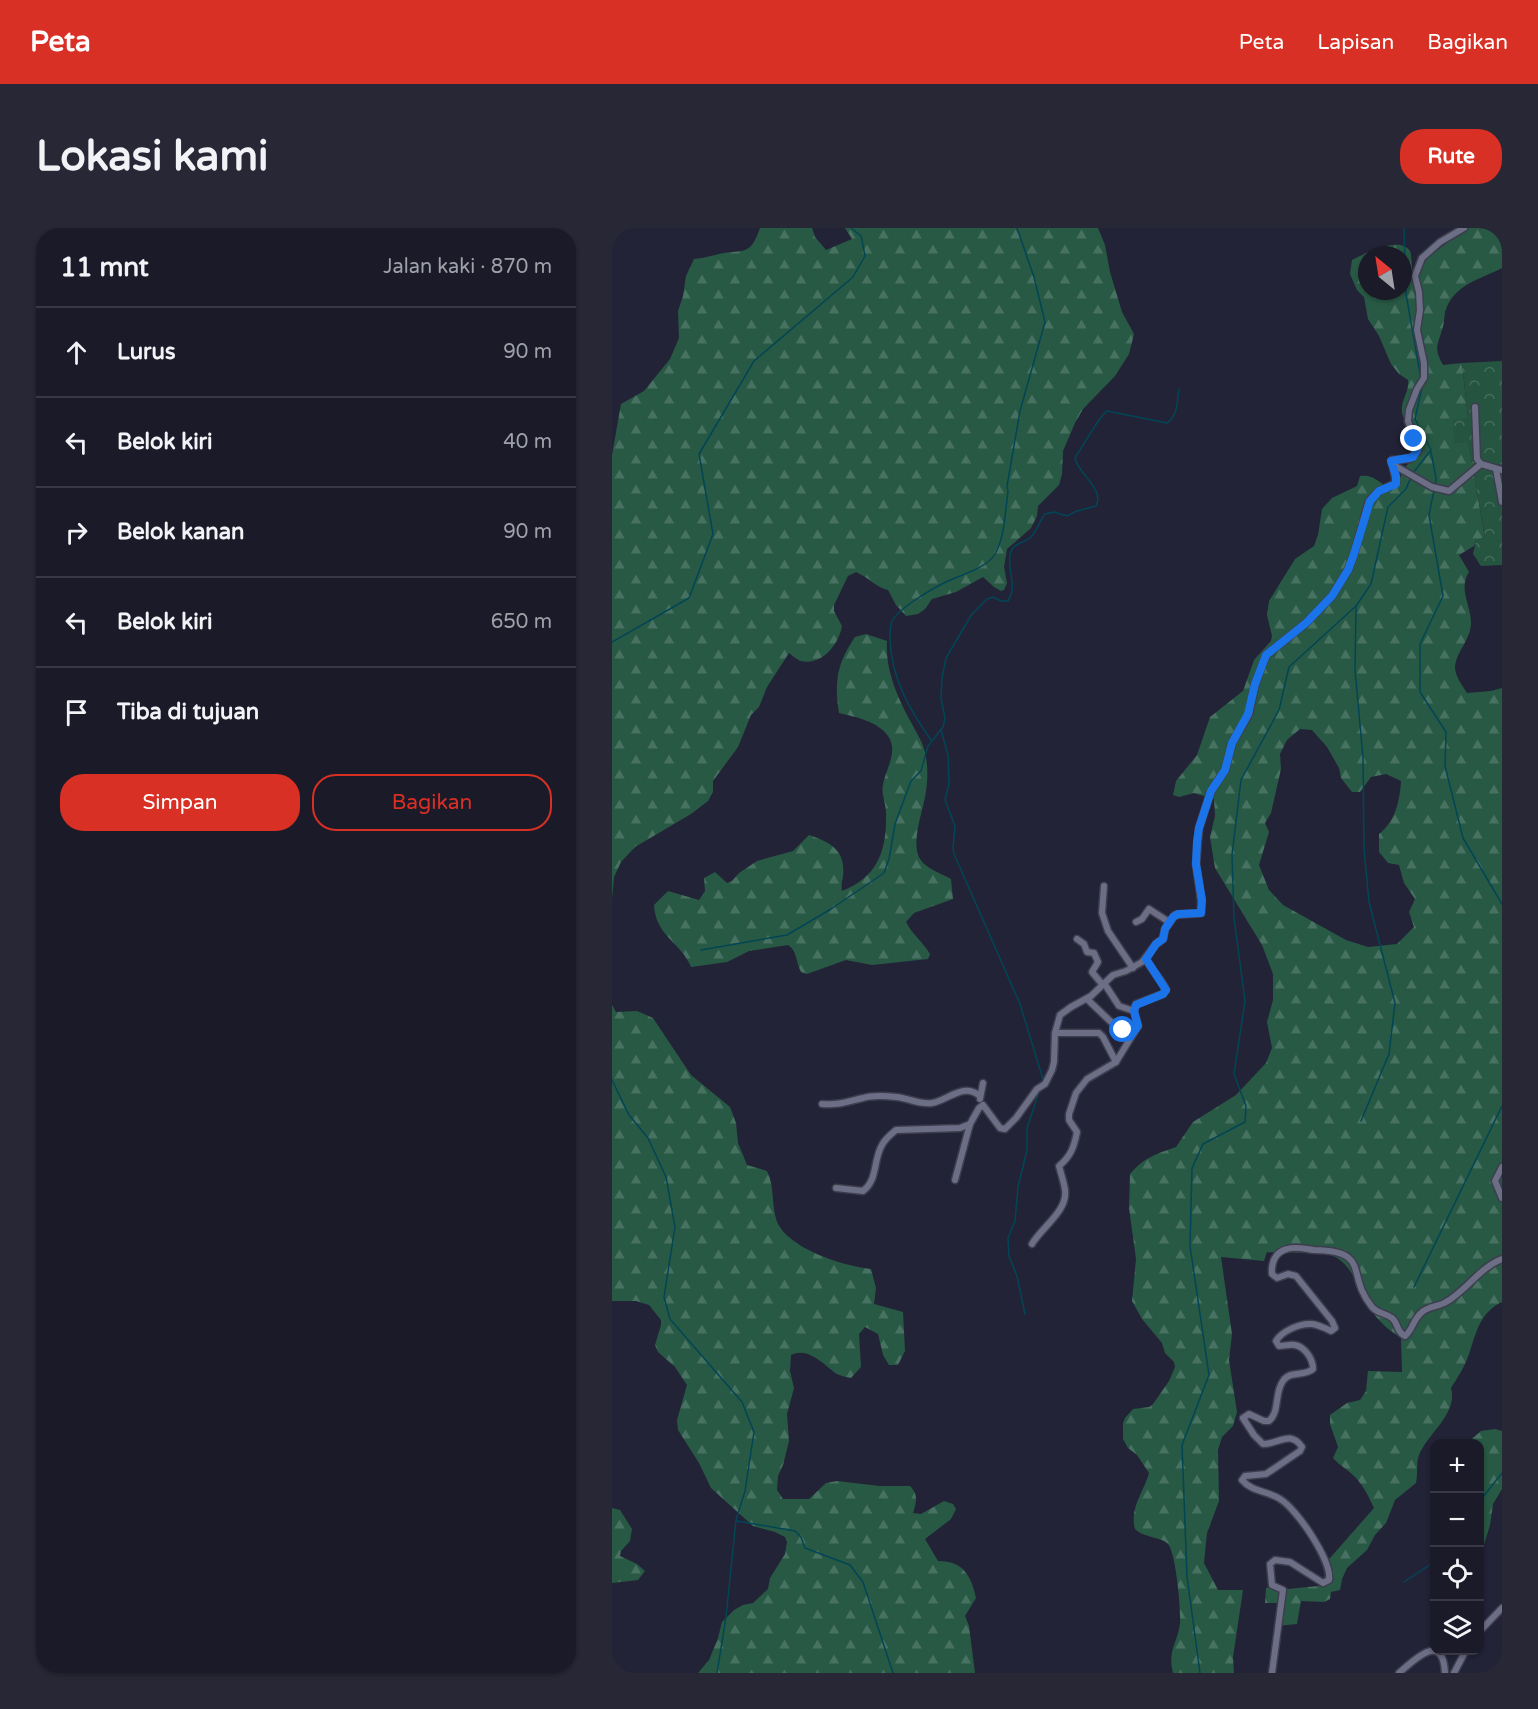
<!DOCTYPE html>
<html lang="id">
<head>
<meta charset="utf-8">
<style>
	:root { --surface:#1a1a29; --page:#272735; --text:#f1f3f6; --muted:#9fa1a8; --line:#383846; --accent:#d93025 }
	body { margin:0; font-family:"Varela Round",sans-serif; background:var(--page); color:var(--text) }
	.controls { position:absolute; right:18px; bottom:18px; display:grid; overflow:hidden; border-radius:12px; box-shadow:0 2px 4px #0004 }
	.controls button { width:54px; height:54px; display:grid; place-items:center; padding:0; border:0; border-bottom:2px solid var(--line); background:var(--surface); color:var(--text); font:30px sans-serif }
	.compass { position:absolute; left:746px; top:18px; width:54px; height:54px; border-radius:50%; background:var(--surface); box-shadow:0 2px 4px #0004; rotate:330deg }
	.stop { position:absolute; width:18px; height:18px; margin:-14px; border:4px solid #1a73e8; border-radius:50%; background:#fff }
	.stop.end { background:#1a73e8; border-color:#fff; box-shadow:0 2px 6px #0008 }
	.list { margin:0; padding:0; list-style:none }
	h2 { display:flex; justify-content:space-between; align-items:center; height:78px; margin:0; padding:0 24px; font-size:26px }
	h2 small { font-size:20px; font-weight:400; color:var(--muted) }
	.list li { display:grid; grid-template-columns:39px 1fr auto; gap:18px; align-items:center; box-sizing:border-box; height:90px; padding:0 24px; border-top:2px solid var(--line) }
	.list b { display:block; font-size:22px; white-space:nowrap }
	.list em { font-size:20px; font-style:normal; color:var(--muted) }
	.actions { display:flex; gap:12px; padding:18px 24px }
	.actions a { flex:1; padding:14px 0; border:2px solid var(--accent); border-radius:24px; text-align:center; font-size:21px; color:var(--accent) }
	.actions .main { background:var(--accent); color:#fff }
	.icon { flex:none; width:33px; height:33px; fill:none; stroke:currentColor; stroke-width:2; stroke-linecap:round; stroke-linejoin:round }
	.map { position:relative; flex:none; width:890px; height:1445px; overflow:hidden; border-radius:24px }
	header { display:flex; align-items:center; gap:36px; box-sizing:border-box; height:84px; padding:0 30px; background:var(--accent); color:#fff }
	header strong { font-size:28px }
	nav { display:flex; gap:33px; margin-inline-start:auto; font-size:21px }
	.intro { display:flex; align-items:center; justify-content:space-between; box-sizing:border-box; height:144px; padding:0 36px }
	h1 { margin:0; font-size:42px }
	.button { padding:15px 27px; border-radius:24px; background:var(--accent); color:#fff; font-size:21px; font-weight:700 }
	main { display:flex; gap:36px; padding:0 36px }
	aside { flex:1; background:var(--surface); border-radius:24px; box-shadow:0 2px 4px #0004 }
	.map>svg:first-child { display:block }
	.forest { fill:url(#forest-firs); fill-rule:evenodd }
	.park { fill:url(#park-crowns) }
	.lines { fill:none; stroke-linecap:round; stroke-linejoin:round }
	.stream { stroke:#024656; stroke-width:1.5 }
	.street-casing { stroke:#3d3d4e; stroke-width:9 }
	.street { stroke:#6c6e86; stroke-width:6 }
	.route { stroke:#1a73e8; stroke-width:8 }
</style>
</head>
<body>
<header>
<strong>Peta</strong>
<nav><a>Peta</a><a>Lapisan</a><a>Bagikan</a></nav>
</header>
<div class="intro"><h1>Lokasi kami</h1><a class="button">Rute</a></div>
<main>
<aside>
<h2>11 mnt<small>Jalan kaki · 870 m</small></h2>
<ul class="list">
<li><svg class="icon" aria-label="ahead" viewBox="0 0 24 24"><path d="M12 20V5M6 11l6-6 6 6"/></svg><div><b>Lurus</b></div><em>90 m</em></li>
<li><svg class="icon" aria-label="left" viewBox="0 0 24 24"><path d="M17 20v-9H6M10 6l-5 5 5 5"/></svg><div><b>Belok kiri</b></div><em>40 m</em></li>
<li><svg class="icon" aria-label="right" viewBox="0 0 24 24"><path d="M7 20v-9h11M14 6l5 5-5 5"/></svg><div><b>Belok kanan</b></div><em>90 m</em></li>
<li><svg class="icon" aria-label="left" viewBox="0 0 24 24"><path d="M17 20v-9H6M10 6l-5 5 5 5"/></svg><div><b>Belok kiri</b></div><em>650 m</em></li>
<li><svg class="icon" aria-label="arrive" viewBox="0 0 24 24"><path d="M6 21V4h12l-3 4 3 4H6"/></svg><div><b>Tiba di tujuan</b></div></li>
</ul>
<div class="actions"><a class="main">Simpan</a><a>Bagikan</a></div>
</aside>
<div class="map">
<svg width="890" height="1445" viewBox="0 0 890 1445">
	<defs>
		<pattern id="forest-firs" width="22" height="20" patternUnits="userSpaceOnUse" patternTransform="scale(1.5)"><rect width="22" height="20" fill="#285944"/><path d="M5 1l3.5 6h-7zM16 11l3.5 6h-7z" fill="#477160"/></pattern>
		<pattern id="park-crowns" width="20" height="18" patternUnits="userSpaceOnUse" patternTransform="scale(1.5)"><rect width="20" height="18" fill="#255440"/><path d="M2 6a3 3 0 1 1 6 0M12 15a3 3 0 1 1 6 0" fill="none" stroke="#456d5c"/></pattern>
	</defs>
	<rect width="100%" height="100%" fill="#222337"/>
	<!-- forest -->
	<g class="forest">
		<path d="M148 0H200L203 9 214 22 240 11 233 0H486L493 17 498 44 510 84 522 106 517 126 503 148 471 181 463 195 451 223 450 246 447 257 426 278 425 288 419 300 395 321 392 339 395 355 392 362 389 363 382 359 371 349 344 364 320 371 313 381 306 386 294 388 284 377 276 362C265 360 256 349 244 344L236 348 222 377V383L230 398C227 416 210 438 189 433 185 432 180 427 177 425L155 459 147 479 139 487 126 519 101 553V564L96 573 79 586 23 619 9 634 2 649 0 671V227L9 176 32 163 58 131 67 110 66 83 71 68 74 48 82 31C92 30 102 27 112 25 134 22 139 26 148 0Z"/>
		<path d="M855 0H890V40C867 52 842 56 833 84 832 90 832 97 830 102 825 118 822 121 831 137L850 135 856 190 842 215 856 213 873 310 864 312 862 318 847 327 857 344C846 361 859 377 859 395 859 411 844 424 843 439 843 448 850 457 855 465L879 463 890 460V1074C868 1084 864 1105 857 1126 853 1138 846 1149 839 1160 846 1186 816 1205 807 1227 804 1235 806 1246 804 1255L783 1272 774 1295 763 1307 755 1322 735 1340 730 1351 728 1362 719 1364 718 1371 712 1374 689 1373 685 1396 664 1398 666 1375H653L654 1360C663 1357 669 1354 676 1361L706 1358 714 1346 712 1334 718 1330 762 1280C757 1269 752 1259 744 1250 737 1242 728 1238 721 1230L726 1219 718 1196V1187L735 1175 748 1172 754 1163 756 1143 790 1144 789 1110C778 1103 767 1094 759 1082 747 1064 742 1036 719 1027 709 1024 668 1025 655 1024L652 1033 609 1029 620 1106 617 1132 625 1184 621 1198 610 1209 606 1222 607 1273 595 1305 592 1335 606 1362H631L621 1429 622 1445H561C555 1422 566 1415 568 1395 569 1382 564 1325 556 1316 550 1309 532 1310 523 1301 517 1280 532 1264 537 1245L525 1227 516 1220 511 1211V1195L513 1190 521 1181 537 1179 541 1176 557 1153 563 1139 562 1134 553 1125 550 1115 530 1091 520 1073 524 1031 517 980 518 946C533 929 544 926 564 919L581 894 624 867 654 835 660 820 655 794 661 772V746L650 717 603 640 598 609 603 588 602 571 582 565 567 569 561 567 564 553 585 527 598 489 631 463 642 432 659 413 660 408 655 387 657 373 683 331 702 318 706 307 710 281 720 270 745 258 748 248C761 246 769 255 779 263 788 257 787 249 792 241 797 233 805 230 810 222 808 203 791 196 790 184 788 173 798 163 796 152L787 146 779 136 767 108 756 91 752 69 745 62 738 46 740 32C752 26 787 7 798 23 800 28 799 36 800 41L808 39 815 30ZM755 27H791V63H755ZM688 501 700 502 715 519 727 540 729 550 740 564H748L759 549 774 546 789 553C788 573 783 594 767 606V624L776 635 787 637 792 655 803 671 797 684 802 699 785 716 756 719 734 712 671 677 657 662 647 637 657 604 653 595 659 585 669 541 668 526 675 512Z"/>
		<path d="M254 406 275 413C273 442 286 471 300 496 304 504 310 513 312 521 316 534 316 550 314 563 312 580 298 616 308 631 313 640 330 646 339 651L341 671 302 685 294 694C300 706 311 714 318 726L316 731 260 737 234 732 195 746 189 744C184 735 185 722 176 717L137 723 115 734 79 739C68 713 44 709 42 677L56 663 87 672 93 663 92 650 103 644 115 655 120 653 127 645 145 633 181 623 197 607C218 614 234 622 231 648 230 654 229 657 230 663 266 649 275 622 274 585 274 576 269 566 271 557 273 542 287 524 276 508 266 493 243 489 227 485 222 454 225 435 243 409Z"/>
		<path d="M0 777 4 784 25 783 41 790 79 847 118 879 124 895 126 915 135 937 155 943C163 959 159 977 165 994 177 1021 231 1038 259 1041L264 1060 262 1076 291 1084 293 1123 286 1137H277L271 1127 266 1106 253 1099 247 1106 249 1139 239 1150C234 1149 229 1148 225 1146 212 1137 196 1118 179 1127L178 1143 182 1160 175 1186 177 1213 171 1237 166 1248 165 1262 171 1271H197L214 1255 225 1253 268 1258H298C307 1267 304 1275 301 1285L309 1286 332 1273 341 1276 344 1281 339 1291 313 1311 326 1333C351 1333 359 1347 364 1370L353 1388 357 1398 363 1445H86L97 1432 106 1410 110 1394 122 1382 131 1377 141 1375 156 1361 158 1350 173 1326 175 1314 173 1309 163 1304 141 1298 99 1260 87 1235 66 1202 65 1192 75 1157 63 1139 46 1124 43 1117 49 1097V1092L37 1077 24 1073H0Z"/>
		<polygon points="883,1201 890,1203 890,1261 881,1276 878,1297 868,1330 867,1216 855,1215 869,1203"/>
		<polygon points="0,1280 8,1282 20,1301 18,1313 9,1323 8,1328 25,1336 33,1343 26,1352 0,1355"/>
	</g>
	<!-- park -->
	<polygon class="park" points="890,133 890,237 887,236 890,247 890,337 869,338 861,326 864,312 873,309 856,214 842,215 841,192 856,190 850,135"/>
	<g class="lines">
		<!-- stream -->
		<g class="stream">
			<polyline points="792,0 794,66 809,151"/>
			<polyline points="819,224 824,250 823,258"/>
			<polyline points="801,245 819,222 803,191 810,159"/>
			<polyline points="822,262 817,287 831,368 808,416 808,464 834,504 833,538 851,610 890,676"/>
			<polyline points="744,379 743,442 751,530 752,621 757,674 783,775 777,826 749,893"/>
			<polyline points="0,414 77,370 101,306 87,226 142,133 241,49 253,28 249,8 239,0"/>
			<polyline points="329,502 336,527 337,556 333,572 343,598 341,620 342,626 408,776 431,851 430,856"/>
			<path d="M319 512C297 481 279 449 278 411 278 406 278 398 280 393 287 380 321 360 336 353 349 347 375 340 383 326 393 309 393 283 396 264L395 258 408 183 433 94 422 49 405 0"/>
			<path d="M89 722 175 707 219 681 272 645 277 631 283 596 299 553 309 543 316 518 331 499 333 490 329 470 330 450 334 430 360 386 375 371 381 369 389 373H396C406 357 395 343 398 327 400 315 410 316 418 310 425 304 427 293 433 286L442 284 455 288 465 283 484 278C493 261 466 246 463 230 470 220 487 188 495 183L555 195C566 188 565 173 567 161"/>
			<polyline points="0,852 17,887 36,910 54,949 63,999 52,1069 58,1091 130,1174 142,1204 133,1263 124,1292 114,1389 105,1445"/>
			<polyline points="802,1059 890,878"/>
			<polyline points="413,1086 405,1048 397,1028 396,1010 403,993 406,959 415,922 415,900 427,864"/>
			<polyline points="867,1274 890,1245"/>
			<polyline points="125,1293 183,1303 189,1309 193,1320 238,1337 251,1354 281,1445"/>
			<polyline points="792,1354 822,1334"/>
			<polyline points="588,1445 575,1348 570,1217 597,1147 578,1018 580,940 591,916 633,894 634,878 622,846 633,773 622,690 620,627 629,552 667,482 677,439 744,378 759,356 776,279 794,261 799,249"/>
		</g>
		<defs>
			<g id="street">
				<polyline points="863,179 865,231 869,236 890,242"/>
				<polyline points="780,236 820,259 837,263 869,236"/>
				<polyline points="884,241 890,274"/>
				<polyline points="492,658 490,685 496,703 521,740"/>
				<polyline points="524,694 530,691 537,681 557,694"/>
				<polyline points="465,711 472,716 475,724 482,725 486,734 480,744 490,756"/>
				<polyline points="492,755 507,778 522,783"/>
				<polyline points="475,771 498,793 515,804 518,809"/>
				<polyline points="443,805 487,805 491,809 504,834"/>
				<polyline points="368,871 371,855"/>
				<path d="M210 876C229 877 234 874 251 870 261 867 274 868 284 869 296 870 308 877 320 875 337 872 351 854 368 868"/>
				<polyline points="890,939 883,953 890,970"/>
				<polyline points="343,952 358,896"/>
				<path d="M224 960 251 963C266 952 261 932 270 917 273 911 278 907 284 902L348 900 358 896 367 880 371 877 388 900 393 901 404 890 425 861 433 856 440 842 442 834 443 805 448 787 459 779 479 768 501 747 514 743 530 734 544 716 551 711 553 701 563 687 589 685V672L584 636 587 600 599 563 613 542 620 515 637 486 643 456 654 427 694 395 720 368 736 342 742 326 757 273 767 263 784 255 780 232 798 231 806 223 796 193 797 182 805 161 812 150V135L805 102 808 82 807 64 803 48 810 30 828 14 852 0"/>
				<path d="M420 1016C429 1000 456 983 453 962 452 954 449 946 447 938 459 928 462 919 465 904L457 892V886L464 865 475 851 504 834 526 798 522 783 524 776 551 766 554 762C551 753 539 742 534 731"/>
				<polyline points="867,1404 890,1380"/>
				<path d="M660 1445 671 1362 660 1357 658 1336 663 1332 678 1334 711 1355 717 1352C720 1333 685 1281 668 1271 656 1263 640 1264 630 1252L633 1248 654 1246 688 1223 690 1219C678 1201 665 1217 651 1216L642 1207 631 1190 637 1186 652 1193H657C668 1184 662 1165 671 1153 678 1142 692 1149 701 1141 701 1131 693 1119 683 1117 678 1116 672 1118 667 1118L664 1113C670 1103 688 1095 700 1096 707 1097 713 1100 719 1103L723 1100 720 1093 684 1048 676 1046 665 1050 660 1046C659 1035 663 1024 675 1021 684 1018 693 1021 702 1022 760 1023 733 1046 760 1079 766 1086 774 1085 780 1090 787 1096 784 1104 793 1108 800 1103 801 1092 809 1085 816 1078 826 1079 834 1074 854 1063 868 1039 890 1031"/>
				<path d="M787 1445C803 1431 831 1403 833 1445"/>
				<polyline points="842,1445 854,1422"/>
			</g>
		</defs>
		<!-- street casing -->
		<use href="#street" class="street-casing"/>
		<!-- street -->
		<use href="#street" class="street"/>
	</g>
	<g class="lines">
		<!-- route -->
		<polyline class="route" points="511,802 518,809 526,798 522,783 524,777 551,766 554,762 534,731 544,716 551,711 553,701 561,689 566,686 589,685 590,672 584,636 585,613 587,600 599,563 613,542 620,515 636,486 643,456 654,427 694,395 720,368 736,342 742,326 758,273 767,263 784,256 784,248 779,233 801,229 806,220 802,211"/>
	</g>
</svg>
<div class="controls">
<button>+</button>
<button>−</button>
<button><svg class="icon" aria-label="locate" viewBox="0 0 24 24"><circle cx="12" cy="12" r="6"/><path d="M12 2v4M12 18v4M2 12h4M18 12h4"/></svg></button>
<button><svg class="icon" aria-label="layers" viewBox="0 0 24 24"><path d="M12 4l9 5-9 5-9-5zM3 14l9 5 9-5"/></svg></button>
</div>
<svg class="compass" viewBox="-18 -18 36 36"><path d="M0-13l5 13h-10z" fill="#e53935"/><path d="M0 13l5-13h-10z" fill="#9fa1a8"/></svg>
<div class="stop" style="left:511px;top:802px"></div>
<div class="stop end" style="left:802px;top:211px"></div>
</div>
</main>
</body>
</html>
